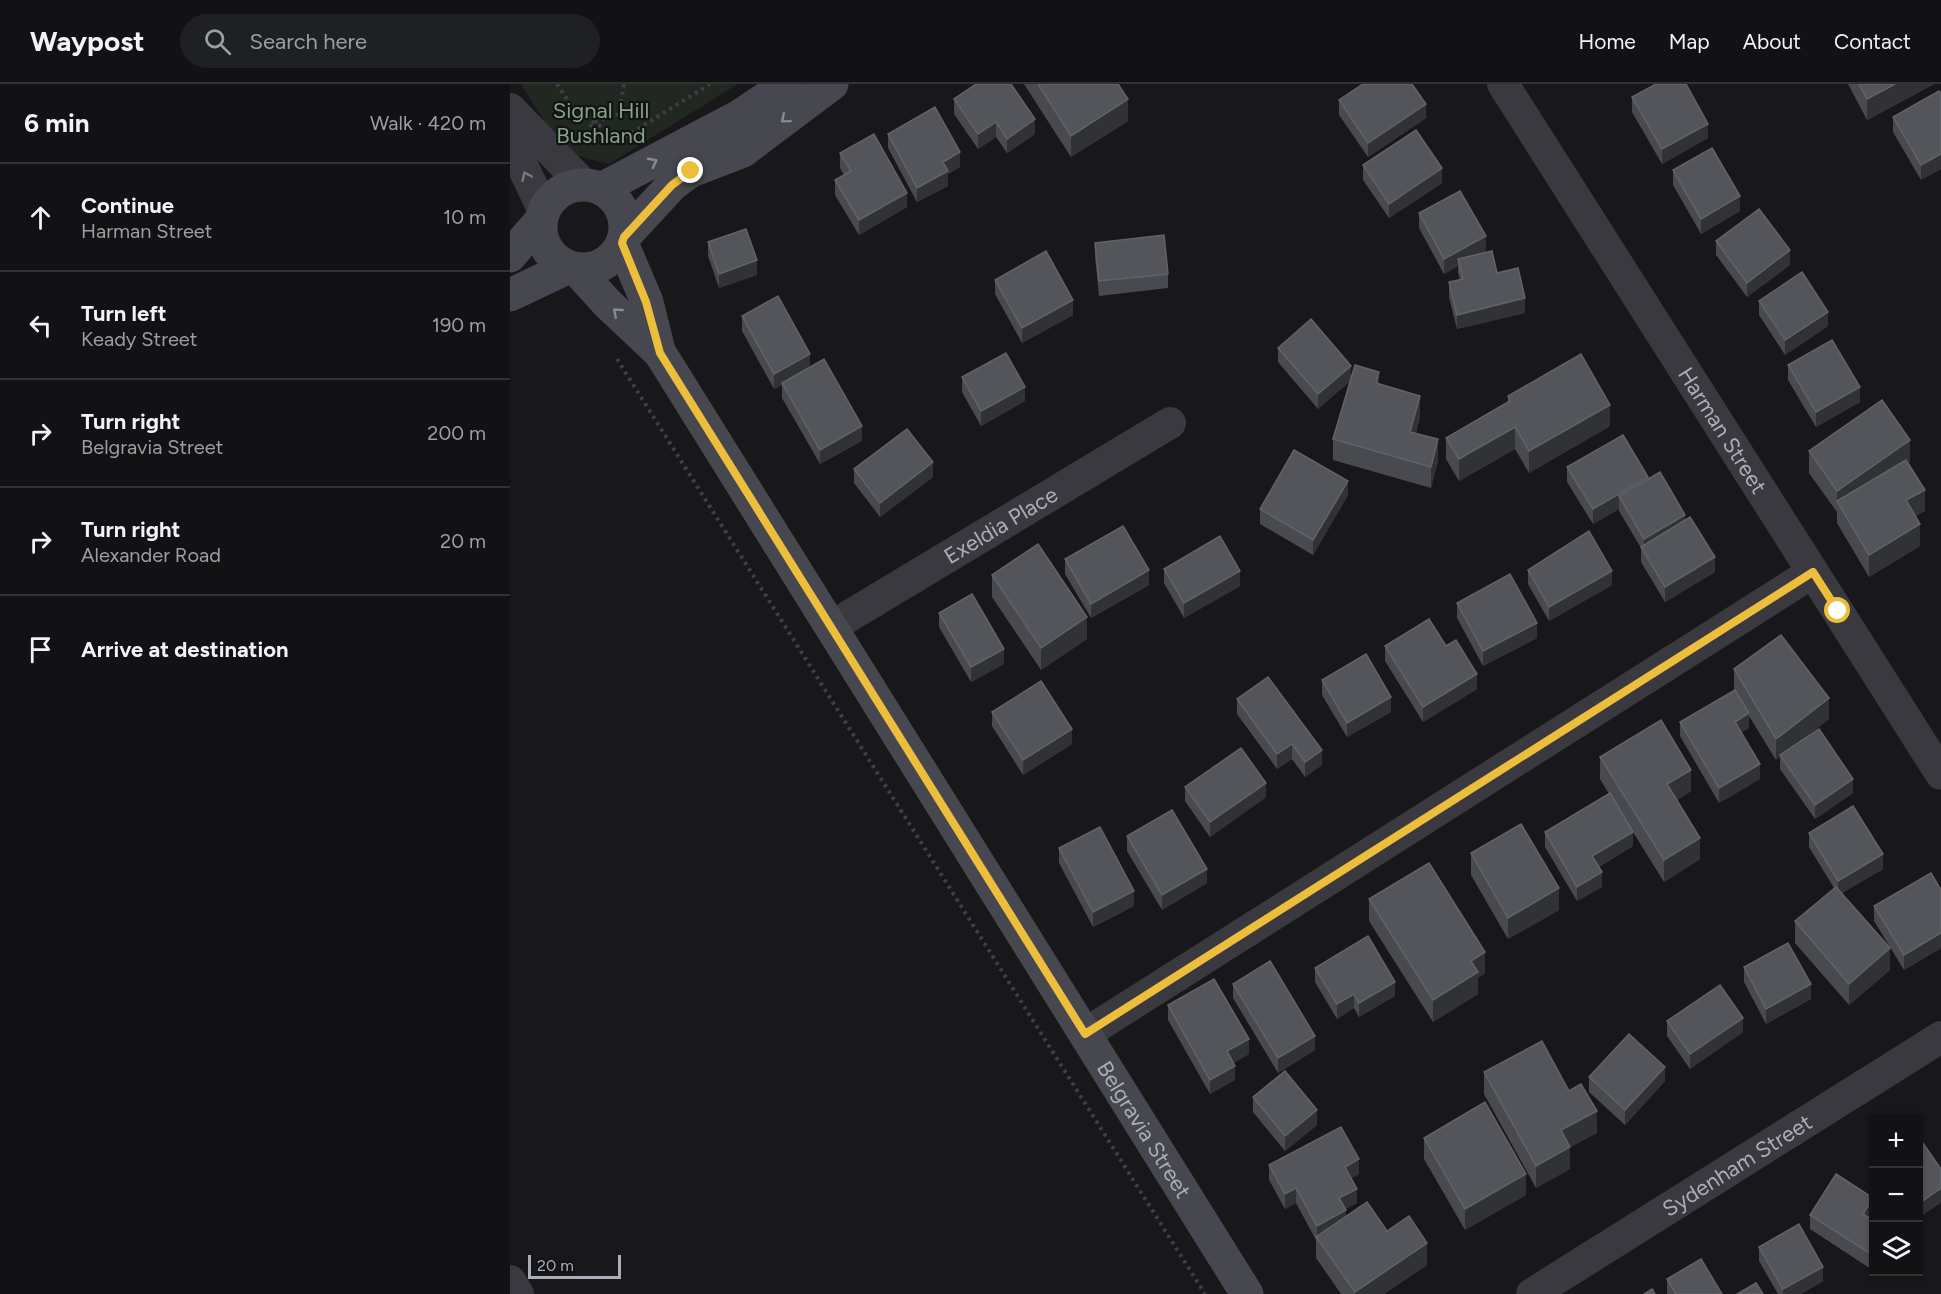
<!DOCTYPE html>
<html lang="en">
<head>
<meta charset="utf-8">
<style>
	:root { --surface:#121214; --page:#1f2022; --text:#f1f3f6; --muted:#9c9ea0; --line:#313234 }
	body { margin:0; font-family:Figtree,sans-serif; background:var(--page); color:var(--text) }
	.controls { position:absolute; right:18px; bottom:18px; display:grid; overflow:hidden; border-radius:0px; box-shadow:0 2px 4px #0004 }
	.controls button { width:54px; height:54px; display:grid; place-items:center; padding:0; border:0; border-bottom:2px solid var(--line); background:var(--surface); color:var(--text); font:30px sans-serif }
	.scale { position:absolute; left:18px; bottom:15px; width:93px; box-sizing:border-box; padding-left:6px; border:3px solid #aaaeb9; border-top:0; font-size:16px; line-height:21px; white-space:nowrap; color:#aaaeb9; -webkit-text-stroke:4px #131315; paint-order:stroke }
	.stop { position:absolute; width:18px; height:18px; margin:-14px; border:4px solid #edbe3c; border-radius:50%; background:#fff }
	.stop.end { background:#edbe3c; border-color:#fff; box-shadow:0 2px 6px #0008 }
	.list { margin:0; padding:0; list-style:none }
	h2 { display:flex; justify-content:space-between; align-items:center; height:78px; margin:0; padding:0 24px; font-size:26px }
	h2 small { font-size:20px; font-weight:400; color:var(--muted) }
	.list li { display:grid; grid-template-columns:39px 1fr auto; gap:18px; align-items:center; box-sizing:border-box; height:108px; padding:0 24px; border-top:2px solid var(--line) }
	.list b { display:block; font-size:22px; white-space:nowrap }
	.list p { margin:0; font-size:20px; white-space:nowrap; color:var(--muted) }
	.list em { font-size:20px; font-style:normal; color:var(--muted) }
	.icon { flex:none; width:33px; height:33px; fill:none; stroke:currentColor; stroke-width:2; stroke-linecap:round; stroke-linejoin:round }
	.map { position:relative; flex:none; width:1431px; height:1210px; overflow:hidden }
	header { display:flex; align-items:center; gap:36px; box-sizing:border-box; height:84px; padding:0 30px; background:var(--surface); border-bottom:2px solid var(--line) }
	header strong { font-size:28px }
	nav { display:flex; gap:33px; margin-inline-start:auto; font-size:21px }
	.search { width:420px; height:54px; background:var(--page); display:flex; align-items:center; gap:15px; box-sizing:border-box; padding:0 21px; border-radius:33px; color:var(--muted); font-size:22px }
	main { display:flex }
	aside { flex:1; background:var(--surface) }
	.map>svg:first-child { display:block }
	.green { fill:#202821 }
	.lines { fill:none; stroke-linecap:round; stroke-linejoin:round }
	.path { stroke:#3f4046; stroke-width:4; stroke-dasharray:3 4.5; stroke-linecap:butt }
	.street { stroke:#39393f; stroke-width:32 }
	.secondary { stroke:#47484f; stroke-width:33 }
	.wall { fill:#494a4f }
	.shaded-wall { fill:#313235 }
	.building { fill:#54555a; stroke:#616369; stroke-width:1.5 }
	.oneway { stroke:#878a94 }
	.oneway2 { stroke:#777982 }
	.route { stroke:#edbe3c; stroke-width:8 }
	.labels { text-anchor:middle; stroke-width:4.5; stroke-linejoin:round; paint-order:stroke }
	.park-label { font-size:22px; fill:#82a386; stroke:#131315 }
	.street-label { font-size:22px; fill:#aaaeb9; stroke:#131315 }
</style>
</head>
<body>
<header>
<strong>Waypost</strong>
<div class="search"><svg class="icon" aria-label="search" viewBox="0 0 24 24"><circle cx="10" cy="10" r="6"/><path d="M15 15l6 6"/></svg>Search here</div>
<nav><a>Home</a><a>Map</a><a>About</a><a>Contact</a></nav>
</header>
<main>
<aside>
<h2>6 min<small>Walk · 420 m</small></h2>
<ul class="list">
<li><svg class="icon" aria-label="ahead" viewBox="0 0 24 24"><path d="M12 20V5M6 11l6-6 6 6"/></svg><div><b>Continue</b><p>Harman Street</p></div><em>10 m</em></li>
<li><svg class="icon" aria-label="left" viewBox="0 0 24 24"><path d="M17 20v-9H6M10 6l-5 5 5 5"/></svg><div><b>Turn left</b><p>Keady Street</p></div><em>190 m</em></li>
<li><svg class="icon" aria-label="right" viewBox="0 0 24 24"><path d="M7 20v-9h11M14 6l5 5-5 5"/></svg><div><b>Turn right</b><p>Belgravia Street</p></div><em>200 m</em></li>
<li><svg class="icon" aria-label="right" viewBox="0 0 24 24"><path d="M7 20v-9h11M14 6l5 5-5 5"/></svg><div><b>Turn right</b><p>Alexander Road</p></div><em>20 m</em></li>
<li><svg class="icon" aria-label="arrive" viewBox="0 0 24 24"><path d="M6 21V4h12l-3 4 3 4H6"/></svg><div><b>Arrive at destination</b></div></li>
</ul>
</aside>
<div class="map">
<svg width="1431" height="1210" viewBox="0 0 1431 1210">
	<rect width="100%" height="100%" fill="#18181a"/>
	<!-- green -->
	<polygon class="green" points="11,0 228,0 99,80 61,70 41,48"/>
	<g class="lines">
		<!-- path -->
		<g class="path">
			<polyline points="47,0 65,28 113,54 200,0"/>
			<polyline points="71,55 83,38 109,30 114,0"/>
			<polyline points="107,275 695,1210"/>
		</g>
		<!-- street -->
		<g class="street">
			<path id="s1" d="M993 0 1431 690"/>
			<polyline points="0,25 74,101"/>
			<polyline points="0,56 34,127"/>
			<path id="s2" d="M321 543 660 339"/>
			<polyline points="575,950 1303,488"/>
			<polyline points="0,1197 8,1210"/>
			<path id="s3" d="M1022 1210 1431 953"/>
		</g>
		<!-- secondary -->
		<g class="secondary">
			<circle cx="73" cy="143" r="42"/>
			<polyline points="91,105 231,31 277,0"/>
			<polyline points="114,153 162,101 181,87 233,67 322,0"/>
			<polyline points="112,159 137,218 149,267"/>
			<polyline points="0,172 31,136"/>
			<path id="s4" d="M66 185 97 219 150 269 737 1210"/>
			<polyline points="0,211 59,183"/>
		</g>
	</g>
	<!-- wall -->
	<g class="wall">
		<polygon points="514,0 608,0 618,37 561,73"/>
		<polygon points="1338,0 1424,0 1357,36"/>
		<polygon points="1431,10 1431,85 1411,96 1383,48 1383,33"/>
		<polygon points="1122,13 1198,54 1152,80 1122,28"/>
		<polygon points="444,15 525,50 497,69 486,53 468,65 444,30"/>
		<polygon points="829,16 916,34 858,73 829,31"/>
		<polygon points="378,50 450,83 438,90 438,102 407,118 378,64"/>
		<polygon points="330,69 397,123 349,151 325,111 325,96 334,91 330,84"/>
		<polygon points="853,81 932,99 879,134 853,96"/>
		<polygon points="1163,86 1230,127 1191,150 1163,101"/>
		<polygon points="909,129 976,167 971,169 987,189 1015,229 947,245 939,213 939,198 950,196 948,189 948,182 934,190 909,144"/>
		<polygon points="1206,157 1280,181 1237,213 1206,171"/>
		<polygon points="198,158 247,191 209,204 198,172"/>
		<polygon points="585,159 658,190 658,204 589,212 585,173"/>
		<polygon points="485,196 563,231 512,259 485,210"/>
		<polygon points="1249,217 1318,242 1275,271 1249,231"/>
		<polygon points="232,232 300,283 352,357 310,380 272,314 272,301 264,305 232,247"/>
		<polygon points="768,264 841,293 869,300 910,333 906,349 928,377 921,404 823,376 823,355 840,297 808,325 768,278"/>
		<polygon points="1278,281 1350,318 1306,343 1278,296"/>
		<polygon points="452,293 515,317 471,342 452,308"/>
		<polygon points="998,312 1100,342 1019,389 1005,365 949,397 936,375 936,354 998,318"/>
		<polygon points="1299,367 1400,378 1398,379 1415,427 1405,432 1410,462 1359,493 1327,439 1327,428 1299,389"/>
		<polygon points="1057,383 1138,395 1175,436 1205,488 1155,518 1131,478 1131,464 1109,427 1109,425 1083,440 1057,398"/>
		<polygon points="344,385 423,393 370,433 344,399"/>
		<polygon points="838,411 803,471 750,440 750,425"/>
		<polygon points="555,475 639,501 581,534 555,490"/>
		<polygon points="654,485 730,502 674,534 654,499"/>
		<polygon points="1018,486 1102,501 1039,537 1018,500"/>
		<polygon points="482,491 577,555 531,586 482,513"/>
		<polygon points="947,519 1027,554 973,582 947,534"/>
		<polygon points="429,529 494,580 461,598 429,543"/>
		<polygon points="875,562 936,562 967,605 913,638 875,577"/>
		<polygon points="1224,585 1319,635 1292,656 1343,709 1305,735 1270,685 1270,673 1266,676 1239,632 1239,644 1231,648 1250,695 1209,719 1170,652 1170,638 1224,606"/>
		<polygon points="812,596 881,628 837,653 812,611"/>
		<polygon points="727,615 812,681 795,693 782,675 767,685 727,630"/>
		<polygon points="482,628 562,660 513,691 482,642"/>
		<polygon points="1090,673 1181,707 1167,716 1190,775 1154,798 1123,748 1123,762 1089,783 1092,803 1067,817 1035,763 1035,748 1099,710 1090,695"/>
		<polygon points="675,703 756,713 700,753 675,717"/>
		<polygon points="1299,749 1373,785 1332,809 1380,886 1339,921 1285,859 1285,837 1324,804 1299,763"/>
		<polygon points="617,752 697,799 652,826 617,767"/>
		<polygon points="549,764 624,822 583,843 549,779"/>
		<polygon points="961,769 1049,826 998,855 961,791"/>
		<polygon points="1431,806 1431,864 1394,886 1364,837 1364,822"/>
		<polygon points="859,815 975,889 968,894 968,910 923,938 859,837"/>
		<polygon points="1234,883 1301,915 1256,940 1234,898"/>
		<polygon points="805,884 885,912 849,933 844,924 827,935 805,898"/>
		<polygon points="723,900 805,966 768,989 723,914"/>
		<polygon points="658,921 739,970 723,979 725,996 700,1010 658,936"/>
		<polygon points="1157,937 1233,948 1180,985 1157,952"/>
		<polygon points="974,988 1059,1007 1087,1049 1060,1063 1060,1085 1026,1104 974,1010"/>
		<polygon points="1079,993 1155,997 1115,1041 1079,1008"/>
		<polygon points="743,1013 807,1041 775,1067 743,1028"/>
		<polygon points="914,1054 1016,1111 955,1146 914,1075"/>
		<polygon points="759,1081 849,1090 841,1094 847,1119 835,1125 836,1133 877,1147 917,1181 874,1210 831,1210 806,1174 806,1156 786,1119 775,1125 759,1096"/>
		<polygon points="1363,1129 1360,1134 1364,1137 1364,1187 1300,1145 1300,1131"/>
		<polygon points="1249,1163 1313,1197 1291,1210 1268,1210 1249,1177"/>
		<polygon points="1157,1195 1212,1210 1157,1210"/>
	</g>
	<!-- shaded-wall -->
	<g class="shaded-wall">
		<polygon points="1385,0 1424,0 1357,36 1357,15"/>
		<polygon points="618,15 618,37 561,73 561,52"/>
		<polygon points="916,20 916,34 858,73 858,59"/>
		<polygon points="525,35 525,50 497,69 497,55"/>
		<polygon points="486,38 486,53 468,65 468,50"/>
		<polygon points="1198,40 1198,54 1152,80 1152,65"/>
		<polygon points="450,68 450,83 438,90 438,102 407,118 407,104 433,78"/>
		<polygon points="1431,70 1431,85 1411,96 1411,81"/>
		<polygon points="932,84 932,99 879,134 879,120"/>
		<polygon points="397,109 397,123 349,151 349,136"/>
		<polygon points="1230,112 1230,127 1191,150 1191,135"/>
		<polygon points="976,152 976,167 950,181 948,175 948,182 934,190 934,175"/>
		<polygon points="1280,166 1280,181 1237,213 1237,199"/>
		<polygon points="247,176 247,191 209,204 209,190"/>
		<polygon points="1015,214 1015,229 947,245 947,231"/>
		<polygon points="563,216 563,231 512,259 512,244"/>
		<polygon points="1318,228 1318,242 1275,271 1275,256"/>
		<polygon points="300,270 300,285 264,305 264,290"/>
		<polygon points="841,282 841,296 808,325 808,310"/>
		<polygon points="869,288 869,310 866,299"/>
		<polygon points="515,303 515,317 471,342 471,327"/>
		<polygon points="1350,303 1350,318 1306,343 1306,328"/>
		<polygon points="910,312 910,333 900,369 900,348"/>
		<polygon points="1100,321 1100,342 1019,389 1019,367"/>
		<polygon points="352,342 352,357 310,380 310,366"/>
		<polygon points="1005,343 1005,365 949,397 949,375"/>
		<polygon points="928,355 928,377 921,404 921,383"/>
		<polygon points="1400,356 1400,378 1331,425 1327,418 1327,407"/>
		<polygon points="423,378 423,393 370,433 370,419"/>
		<polygon points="1138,393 1138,408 1109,412 1109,425 1083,440 1083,425"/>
		<polygon points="838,397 838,411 803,471 803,456"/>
		<polygon points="1415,406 1415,427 1396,438 1396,416"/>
		<polygon points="1175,431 1175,445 1134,470 1134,455"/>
		<polygon points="1410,440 1410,462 1359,493 1359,471"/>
		<polygon points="1205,473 1205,488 1155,518 1155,503"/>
		<polygon points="639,486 639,501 581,534 581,520"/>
		<polygon points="730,487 730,502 674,534 674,519"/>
		<polygon points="1102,487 1102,501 1039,537 1039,523"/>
		<polygon points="577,533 577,555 531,586 531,564"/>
		<polygon points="1027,539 1027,554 973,582 973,567"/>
		<polygon points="494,565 494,580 461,598 461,583"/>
		<polygon points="967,590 967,605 913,638 913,623"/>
		<polygon points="881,613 881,628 837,653 837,639"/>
		<polygon points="1319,614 1319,635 1271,672 1270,671 1270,673 1266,676 1266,655"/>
		<polygon points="1239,629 1239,644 1225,652 1225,638"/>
		<polygon points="562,645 562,660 513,691 513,676"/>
		<polygon points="782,660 782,675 767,685 767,670"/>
		<polygon points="812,666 812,681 795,693 795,678"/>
		<polygon points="1250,680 1250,695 1209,719 1209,704"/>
		<polygon points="1181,686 1181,707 1157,722 1157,700"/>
		<polygon points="1343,695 1343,709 1305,735 1305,721"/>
		<polygon points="756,699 756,713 700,753 700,738"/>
		<polygon points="1123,748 1123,762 1082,787 1082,772"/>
		<polygon points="1190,754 1190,775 1154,798 1154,776"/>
		<polygon points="1373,770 1373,785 1328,811 1328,797"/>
		<polygon points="697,785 697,799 652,826 652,811"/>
		<polygon points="1092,788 1092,803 1067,817 1067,803"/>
		<polygon points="1049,804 1049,826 998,855 998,834"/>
		<polygon points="624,807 624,822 583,843 583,828"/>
		<polygon points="1431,849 1431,864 1394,886 1394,871"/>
		<polygon points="1380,864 1380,886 1339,921 1339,900"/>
		<polygon points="975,868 975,889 968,894 968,910 923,938 923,916 961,877"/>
		<polygon points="885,898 885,912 849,933 849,919"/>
		<polygon points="1301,900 1301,915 1256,940 1256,925"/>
		<polygon points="844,910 844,924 827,935 827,920"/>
		<polygon points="1233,934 1233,948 1180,985 1180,970"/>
		<polygon points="805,952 805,966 768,989 768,974"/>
		<polygon points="739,955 739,970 717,982 717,967"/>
		<polygon points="725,982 725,996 700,1010 700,996"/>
		<polygon points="1155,983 1155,997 1115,1041 1115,1026"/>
		<polygon points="807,1026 807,1041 775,1067 775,1052"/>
		<polygon points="1087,1027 1087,1049 1051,1068 1051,1046"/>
		<polygon points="1060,1063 1060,1085 1026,1104 1026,1082"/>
		<polygon points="849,1075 849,1090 835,1098 835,1083"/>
		<polygon points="1016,1090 1016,1111 955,1146 955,1125"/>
		<polygon points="786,1104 786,1119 775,1125 775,1110"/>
		<polygon points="1431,1104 1431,1119 1408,1134 1408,1120"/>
		<polygon points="847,1105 847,1119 829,1129 829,1114"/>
		<polygon points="1363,1114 1363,1129 1353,1144 1353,1130"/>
		<polygon points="836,1126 836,1141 807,1153 807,1142"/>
		<polygon points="917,1159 917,1181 874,1210 845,1210 845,1208"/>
		<polygon points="1313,1183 1313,1197 1291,1210 1273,1210 1273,1205"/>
	</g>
	<!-- building -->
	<g class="building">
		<polygon points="466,0 501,0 525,35 497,55 486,38 468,50 444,15"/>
		<polygon points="528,0 608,0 618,15 561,52"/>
		<polygon points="853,0 902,0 916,20 858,59 829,16"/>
		<polygon points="1146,0 1176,0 1198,40 1152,65 1122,13"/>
		<polygon points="1349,0 1385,0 1357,15"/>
		<polygon points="1429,7 1431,10 1431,70 1411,81 1383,33"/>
		<polygon points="425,23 450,68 433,78 438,87 407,104 378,50"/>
		<polygon points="906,46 932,84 879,120 853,81"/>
		<polygon points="364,50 397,109 349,136 325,96 341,87 330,69"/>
		<polygon points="1202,64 1230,112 1191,135 1163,86"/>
		<polygon points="950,107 976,152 934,175 909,129"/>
		<polygon points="1249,125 1280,166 1237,199 1206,157"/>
		<polygon points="236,145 247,176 209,190 198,158"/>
		<polygon points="654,151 658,190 589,197 585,159"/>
		<polygon points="536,167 563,216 512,244 485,196"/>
		<polygon points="982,167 987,189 1008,184 1015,214 947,231 939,198 953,195 948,175"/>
		<polygon points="1292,188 1318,228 1275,256 1249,217"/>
		<polygon points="268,212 300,270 264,290 232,232"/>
		<polygon points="801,235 841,282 808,310 768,264"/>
		<polygon points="1322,256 1350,303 1306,328 1278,281"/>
		<polygon points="496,269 515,303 471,327 452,293"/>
		<polygon points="1071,270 1100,321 1019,367 1005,343 949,375 936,354 1000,317 998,312"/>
		<polygon points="314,275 352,342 310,366 272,299"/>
		<polygon points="845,281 869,288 866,299 910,312 900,348 928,355 921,383 823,355"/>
		<polygon points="1372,316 1400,356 1327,407 1299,367"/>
		<polygon points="397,345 423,378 370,419 344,385"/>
		<polygon points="1113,351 1138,393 1083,425 1057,383"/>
		<polygon points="784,366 838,397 803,456 750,425"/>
		<polygon points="1396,376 1415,406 1396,416 1410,440 1359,471 1327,417"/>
		<polygon points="1150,388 1175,431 1134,455 1109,412"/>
		<polygon points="1180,433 1205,473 1155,503 1131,463"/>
		<polygon points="613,442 639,486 581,520 555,475"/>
		<polygon points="1079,447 1102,487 1039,523 1018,486"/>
		<polygon points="710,452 730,487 674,519 654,485"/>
		<polygon points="528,460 577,533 531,564 482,491"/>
		<polygon points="1000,490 1027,539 973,567 947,519"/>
		<polygon points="462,510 494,565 461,583 429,529"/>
		<polygon points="919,535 936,562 946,556 967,590 913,623 875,562"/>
		<polygon points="1271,551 1319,614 1266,655 1224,585"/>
		<polygon points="856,570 881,613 837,639 812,596"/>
		<polygon points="758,593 812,666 795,678 782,660 767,670 727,615"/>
		<polygon points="531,597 562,645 513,676 482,628"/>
		<polygon points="1225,606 1239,629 1225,638 1250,680 1209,704 1170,638"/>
		<polygon points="1151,636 1181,686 1157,700 1190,754 1154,776 1090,673"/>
		<polygon points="1309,645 1343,695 1305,721 1270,671"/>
		<polygon points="731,664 756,699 700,738 675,703"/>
		<polygon points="1100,709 1123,748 1082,772 1092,788 1067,803 1035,748"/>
		<polygon points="1343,722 1373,770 1328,797 1299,749"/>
		<polygon points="662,726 697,785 652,811 617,752"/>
		<polygon points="1011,740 1049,804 998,834 961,769"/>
		<polygon points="590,743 624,807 583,828 549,764"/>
		<polygon points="919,779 975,868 961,877 968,888 923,916 859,815"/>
		<polygon points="1421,789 1431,806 1431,849 1394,871 1364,822"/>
		<polygon points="1326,803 1380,864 1339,900 1285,837"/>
		<polygon points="858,852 885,898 849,919 844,910 827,920 805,884"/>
		<polygon points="1278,859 1301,900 1256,925 1234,883"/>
		<polygon points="760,877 805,952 768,974 723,900"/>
		<polygon points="704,895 739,955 717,967 725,982 700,996 658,921"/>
		<polygon points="1210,901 1233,934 1180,970 1157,937"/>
		<polygon points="1119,950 1155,983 1115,1026 1079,993"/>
		<polygon points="1032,957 1059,1007 1071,1000 1087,1027 1051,1046 1060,1063 1026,1082 974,988"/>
		<polygon points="775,987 807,1026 775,1052 743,1013"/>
		<polygon points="975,1018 1016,1090 955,1125 914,1054"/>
		<polygon points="831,1043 849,1075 835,1083 847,1105 829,1114 836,1126 807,1142 786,1104 775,1110 759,1081"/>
		<polygon points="1410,1055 1431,1085 1431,1104 1408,1120 1408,1056"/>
		<polygon points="1326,1090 1363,1114 1353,1130 1364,1137 1364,1172 1300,1131"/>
		<polygon points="857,1118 877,1147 899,1132 917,1159 845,1208 806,1153"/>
		<polygon points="1289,1140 1313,1183 1273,1205 1249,1163"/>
		<polygon points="1191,1175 1212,1210 1166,1210 1157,1195"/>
		<polygon points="1246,1199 1253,1210 1227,1210"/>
		<polygon points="1142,1205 1145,1210 1134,1210"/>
	</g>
	<!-- one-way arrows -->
	<defs><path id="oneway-chevron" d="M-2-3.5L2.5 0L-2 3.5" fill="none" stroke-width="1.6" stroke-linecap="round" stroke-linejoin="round" transform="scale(1.5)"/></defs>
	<g class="oneway">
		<use href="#oneway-chevron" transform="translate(275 35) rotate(140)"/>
		<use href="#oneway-chevron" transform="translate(143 78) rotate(-28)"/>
		<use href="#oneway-chevron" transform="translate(107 228) rotate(-139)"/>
	</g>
	<use class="oneway2" href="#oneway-chevron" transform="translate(16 92) rotate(-115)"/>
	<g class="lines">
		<!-- route -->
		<polyline class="route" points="181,87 162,101 114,153 112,159 136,218 150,269 575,950 1303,488 1328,527"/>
	</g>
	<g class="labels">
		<!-- park labels -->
		<g class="park-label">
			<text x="91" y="34">Signal Hill<tspan x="91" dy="25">Bushland</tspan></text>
		</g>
		<!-- street labels -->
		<g class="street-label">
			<text dy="8" stroke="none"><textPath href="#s1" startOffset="410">Harman Street</textPath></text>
			<text dy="8" stroke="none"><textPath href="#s2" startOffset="198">Exeldia Place</textPath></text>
			<text dy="8" stroke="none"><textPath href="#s4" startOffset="1034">Belgravia Street</textPath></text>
			<text dy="8" stroke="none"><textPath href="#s3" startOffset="242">Sydenham Street</textPath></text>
		</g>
	</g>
</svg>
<div class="controls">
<button>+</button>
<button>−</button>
<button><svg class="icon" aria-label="layers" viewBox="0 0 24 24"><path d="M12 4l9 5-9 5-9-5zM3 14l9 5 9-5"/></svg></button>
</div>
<div class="scale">20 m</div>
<div class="stop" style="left:1328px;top:527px"></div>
<div class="stop end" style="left:181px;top:87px"></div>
</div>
</main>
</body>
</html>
